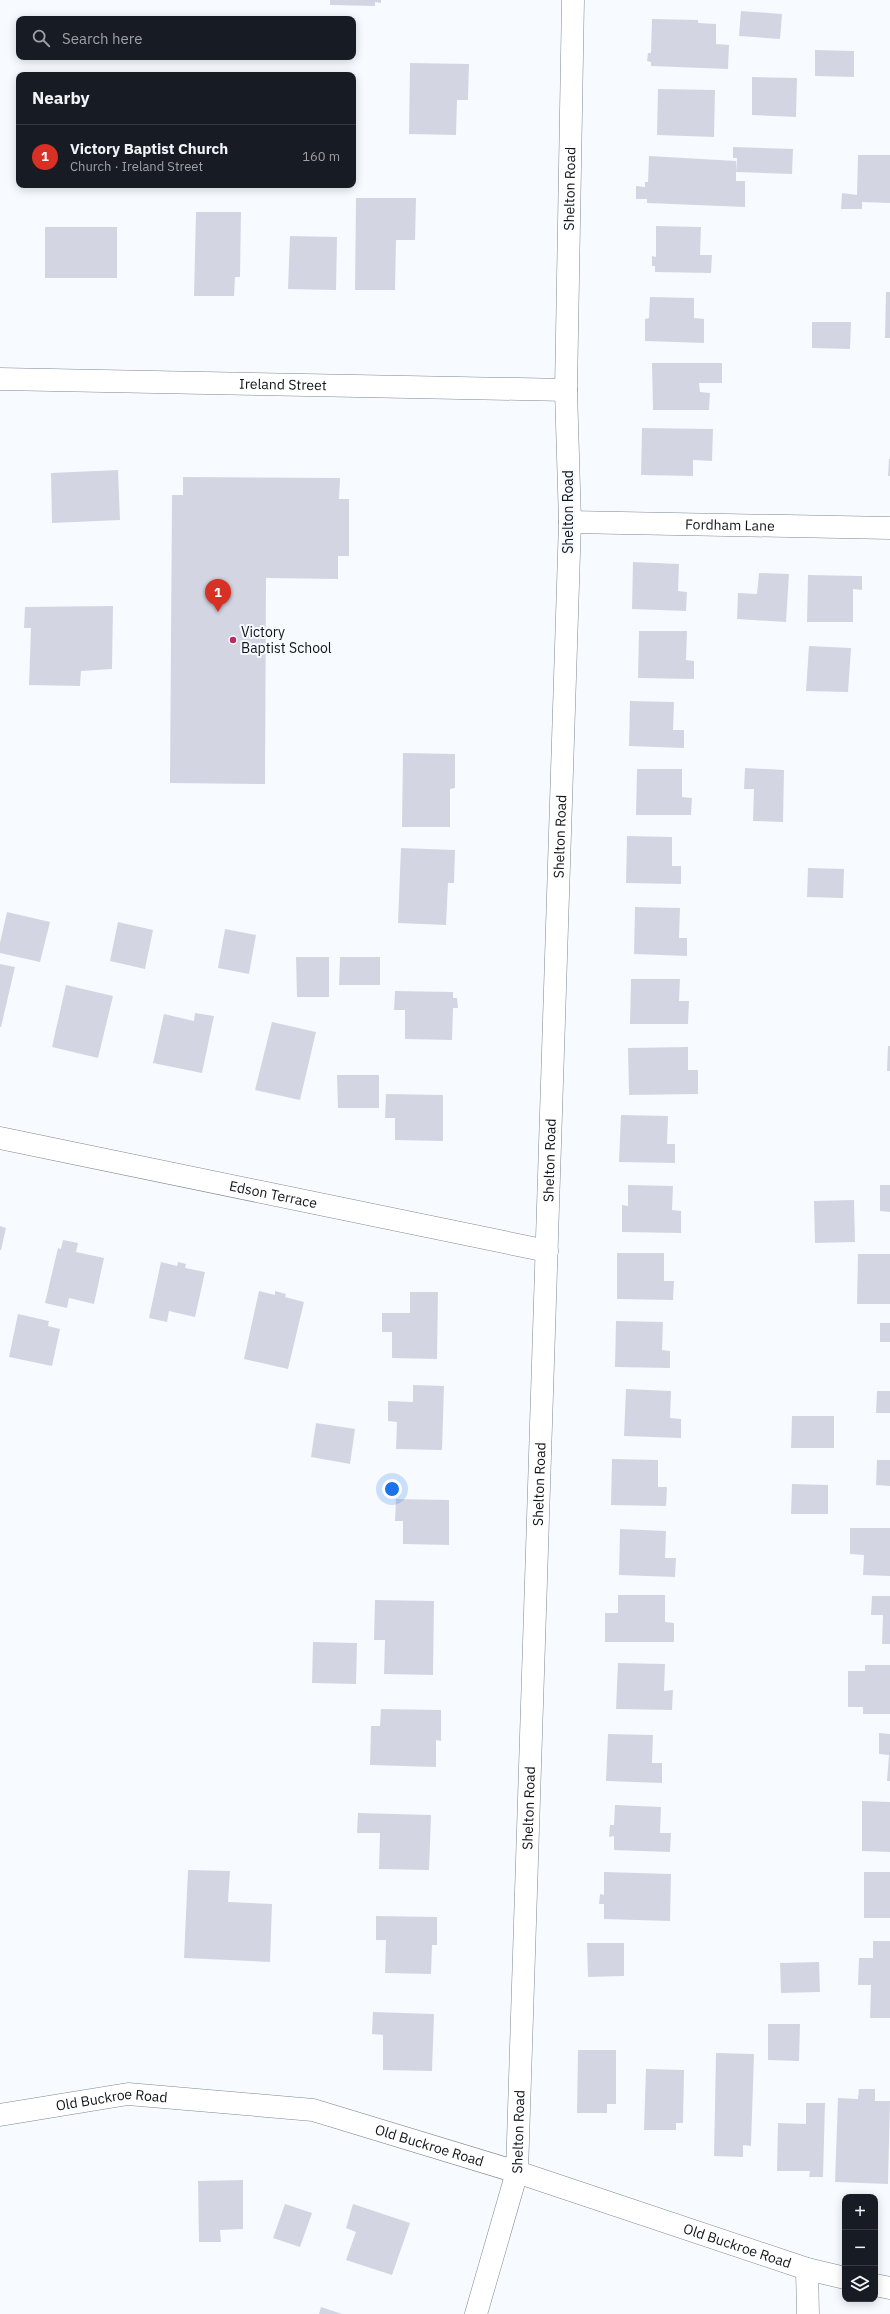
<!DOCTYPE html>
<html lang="en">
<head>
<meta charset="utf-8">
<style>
	:root { --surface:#171b24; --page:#242831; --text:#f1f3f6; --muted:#9ea1a6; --line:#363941; --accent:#d93025 }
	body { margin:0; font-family:"IBM Plex Sans",sans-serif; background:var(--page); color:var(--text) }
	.controls { position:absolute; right:12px; bottom:12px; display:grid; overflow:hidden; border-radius:8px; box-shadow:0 2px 10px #0003 }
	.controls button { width:36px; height:36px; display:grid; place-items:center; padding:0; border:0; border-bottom:1px solid var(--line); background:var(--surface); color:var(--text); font:20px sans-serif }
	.you { position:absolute; left:392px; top:1489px; width:14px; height:14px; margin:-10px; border:3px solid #fff; border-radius:50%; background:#1a73e8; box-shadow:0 0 0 6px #1a73e833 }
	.badge { display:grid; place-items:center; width:26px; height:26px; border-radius:50%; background:var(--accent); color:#fff; font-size:13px; font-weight:700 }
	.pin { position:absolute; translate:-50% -33px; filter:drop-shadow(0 1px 2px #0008) }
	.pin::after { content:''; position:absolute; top:21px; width:14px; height:12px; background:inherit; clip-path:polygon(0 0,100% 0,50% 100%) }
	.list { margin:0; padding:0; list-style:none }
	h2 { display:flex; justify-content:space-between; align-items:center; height:52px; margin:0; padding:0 16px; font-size:17px }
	h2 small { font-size:13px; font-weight:400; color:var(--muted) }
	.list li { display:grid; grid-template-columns:26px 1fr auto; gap:12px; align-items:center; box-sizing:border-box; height:64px; padding:0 16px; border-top:1px solid var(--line) }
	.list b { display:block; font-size:15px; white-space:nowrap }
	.list p { margin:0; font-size:13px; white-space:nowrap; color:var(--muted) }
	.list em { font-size:13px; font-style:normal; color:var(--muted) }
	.icon { flex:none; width:22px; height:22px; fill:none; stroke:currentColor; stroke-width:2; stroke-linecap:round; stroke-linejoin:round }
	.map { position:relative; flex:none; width:890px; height:2314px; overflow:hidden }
	.search { position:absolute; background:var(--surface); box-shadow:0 2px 10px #0003; left:16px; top:16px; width:340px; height:44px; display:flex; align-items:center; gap:10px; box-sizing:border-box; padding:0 14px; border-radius:8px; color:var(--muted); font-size:15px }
	.panel { position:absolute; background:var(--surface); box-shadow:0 2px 10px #0003; left:16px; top:72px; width:340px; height:116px; border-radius:8px }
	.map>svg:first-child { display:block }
	.building { fill:#d3d6e2 }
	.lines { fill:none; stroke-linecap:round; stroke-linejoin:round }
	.minor-casing { stroke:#7f8891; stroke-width:23 }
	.minor { stroke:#fff; stroke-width:22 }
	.poi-dot { fill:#b92c5e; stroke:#f7fbff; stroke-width:1.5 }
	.labels { text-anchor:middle; stroke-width:4; stroke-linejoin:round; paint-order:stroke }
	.street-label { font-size:14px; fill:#111418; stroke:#f7fbff }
	.poi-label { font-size:14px; fill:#111418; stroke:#f7fbff; text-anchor:start }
</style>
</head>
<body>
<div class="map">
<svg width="890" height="2314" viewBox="0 0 890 2314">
	<rect width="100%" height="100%" fill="#f7fbff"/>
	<!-- building -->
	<g class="building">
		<polygon points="330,0 381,0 381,3 375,2 375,6 330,5"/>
		<polygon points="741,11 782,14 780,39 739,36"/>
		<polygon points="652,19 698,20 698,23 716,24 716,44 729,45 728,69 651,66 651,62 647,61 648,53 651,53"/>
		<polygon points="815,50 854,51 854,77 815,76"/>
		<polygon points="410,63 469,64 468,100 457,100 456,135 409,134"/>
		<polygon points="752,77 797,78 796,117 752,115"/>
		<polygon points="658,89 715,90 714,137 657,135"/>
		<polygon points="733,147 793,149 792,174 736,172 737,158 733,158"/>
		<polygon points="858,155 890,155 890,203 862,202 862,209 841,209 842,193 857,195"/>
		<polygon points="649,156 736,161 736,181 745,181 745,207 647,203 647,199 636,199 636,186 645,187 645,182 648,182"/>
		<polygon points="356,198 416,198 415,240 396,240 395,290 355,290"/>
		<polygon points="196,212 241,212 240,277 235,277 234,296 194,296"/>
		<polygon points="656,226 701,227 700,255 712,255 711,273 655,272 655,266 652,266 652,256 656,257"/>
		<rect x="45" y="227" width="72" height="51"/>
		<polygon points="290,236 337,237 336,290 288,289"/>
		<polygon points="886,292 890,292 890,338 885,338"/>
		<polygon points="650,297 694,298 694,318 704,319 704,343 645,341 645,319 649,318"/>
		<polygon points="812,322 851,322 850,349 812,348"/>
		<polygon points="652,363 722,363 722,383 699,383 700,392 710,393 709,410 653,410"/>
		<polygon points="642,428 713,429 712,461 693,460 693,476 641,475"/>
		<polygon points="889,459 890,459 890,476 888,476"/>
		<polygon points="118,470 120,520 52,523 51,473"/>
		<polygon points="183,477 340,478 339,499 349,499 349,556 338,556 338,579 266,578 265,784 170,783 172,495 183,495"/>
		<polygon points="633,562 679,564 678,591 687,592 686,611 632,609"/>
		<polygon points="759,573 789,574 786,622 737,619 738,593 757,594"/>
		<polygon points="808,575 862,576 862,590 853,589 853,622 807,622"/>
		<polygon points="113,606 112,669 81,671 80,686 29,685 31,628 24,628 25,607"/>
		<polygon points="639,631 687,631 686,660 694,661 694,679 638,678"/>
		<polygon points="809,646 851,648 848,692 806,691"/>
		<polygon points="630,701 674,702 673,730 684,730 684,748 629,746"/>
		<polygon points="403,753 455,754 455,788 450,789 450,827 402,827"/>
		<polygon points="745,768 784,770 783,822 753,821 754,789 744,789"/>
		<polygon points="637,769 682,769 682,797 692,798 691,815 636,815"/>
		<polygon points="627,836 672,837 672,866 681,866 681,884 626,883"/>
		<polygon points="401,848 455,850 454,883 448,883 446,925 398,923"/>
		<polygon points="808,868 844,869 843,898 807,897"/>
		<polygon points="635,907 680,908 679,938 687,938 687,956 634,954"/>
		<polygon points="7,912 50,922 40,962 0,953 0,943"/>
		<polygon points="118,922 153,930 145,969 110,961"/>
		<polygon points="225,929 256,935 249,974 218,968"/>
		<polygon points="296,957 329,957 329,997 297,997"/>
		<polygon points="340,957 380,957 380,985 339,985"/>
		<polygon points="0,964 15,967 1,1027 0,1027"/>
		<polygon points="631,979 680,979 679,1001 689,1001 688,1024 630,1024"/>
		<polygon points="66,985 113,996 98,1058 52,1047"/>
		<polygon points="395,991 453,992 453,998 457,998 458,1008 453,1008 452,1040 405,1039 405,1010 394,1010"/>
		<polygon points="195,1013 214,1016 202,1073 153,1063 164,1014 194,1021"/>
		<polygon points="272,1022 316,1032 300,1100 255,1090"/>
		<polygon points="888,1046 890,1046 890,1071 887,1071"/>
		<polygon points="688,1047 688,1070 698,1070 698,1094 629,1095 628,1048"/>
		<polygon points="337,1075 379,1075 379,1108 338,1108"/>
		<polygon points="386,1094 443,1095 443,1141 395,1140 395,1118 385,1118"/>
		<polygon points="621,1115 668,1116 667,1144 675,1144 675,1163 619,1162"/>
		<polygon points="628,1185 673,1186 672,1210 681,1211 681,1233 622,1232 622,1205 628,1206"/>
		<polygon points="880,1185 890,1185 890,1212 880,1211"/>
		<polygon points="854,1200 855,1242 815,1243 814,1201"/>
		<polygon points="0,1226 6,1228 1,1250 0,1250"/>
		<polygon points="63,1240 78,1243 76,1252 104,1258 94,1304 69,1298 67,1308 45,1303 58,1248 61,1249"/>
		<polygon points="617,1253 664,1253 664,1281 674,1281 673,1300 617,1299"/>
		<polygon points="858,1254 890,1254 890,1304 857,1304"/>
		<polygon points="161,1262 177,1266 178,1262 186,1264 185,1268 205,1272 195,1317 169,1311 167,1322 149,1318"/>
		<polygon points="259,1291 275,1295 275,1291 286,1294 285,1297 304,1302 288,1369 244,1359"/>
		<polygon points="410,1292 438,1292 437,1359 392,1358 392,1332 382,1332 382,1313 410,1313"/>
		<polygon points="18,1314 49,1321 48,1326 60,1329 52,1366 9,1357"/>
		<polygon points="616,1321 663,1322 662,1350 670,1351 670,1368 615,1367"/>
		<rect x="880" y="1323" width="10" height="19"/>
		<polygon points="413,1385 444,1386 442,1450 396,1449 397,1422 388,1421 388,1401 413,1402"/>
		<polygon points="626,1389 671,1391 670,1418 681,1419 681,1438 624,1436"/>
		<polygon points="877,1391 890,1391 890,1413 876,1413"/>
		<polygon points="792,1416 834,1416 834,1448 791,1448"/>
		<polygon points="316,1423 355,1429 350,1464 311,1457"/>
		<polygon points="612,1459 658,1460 658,1487 667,1487 666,1506 611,1505"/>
		<polygon points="877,1460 890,1460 890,1486 876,1485"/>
		<polygon points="792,1484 828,1485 828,1514 791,1514"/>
		<polygon points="396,1499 449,1500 449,1545 403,1544 403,1521 395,1521"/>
		<polygon points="850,1528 890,1528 890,1576 863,1575 864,1555 850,1554"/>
		<polygon points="620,1529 666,1531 665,1558 676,1558 675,1577 619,1575"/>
		<polygon points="618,1595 665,1595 665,1622 674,1623 674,1642 605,1642 605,1613 618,1613"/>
		<polygon points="872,1596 890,1596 890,1644 882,1644 883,1615 871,1615"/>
		<polygon points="375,1600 434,1601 433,1675 384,1674 385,1640 374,1640"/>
		<polygon points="313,1642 357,1643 356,1684 312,1683"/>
		<polygon points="618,1663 665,1664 664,1691 673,1690 672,1710 616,1709"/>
		<polygon points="865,1665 890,1665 890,1714 863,1714 863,1707 848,1707 848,1671 865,1671"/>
		<polygon points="381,1709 441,1710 441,1741 436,1740 436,1767 370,1765 371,1726 380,1726"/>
		<polygon points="879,1733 890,1734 890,1781 887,1781 889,1755 879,1754"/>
		<polygon points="608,1734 653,1735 652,1763 662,1763 662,1783 606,1781"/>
		<polygon points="862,1801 890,1802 890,1852 862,1851"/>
		<polygon points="615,1805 661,1807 660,1833 671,1833 670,1852 614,1850 614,1836 609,1837 610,1825 614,1825"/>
		<polygon points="358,1813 431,1815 429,1870 379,1869 380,1833 357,1833"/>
		<polygon points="188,1870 230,1871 228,1902 272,1904 270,1962 184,1958"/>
		<polygon points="604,1872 671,1874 670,1921 604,1919 604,1904 599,1904 600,1894 604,1895"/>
		<rect x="864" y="1872" width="26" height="46"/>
		<polygon points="376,1916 437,1917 437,1945 432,1945 431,1974 385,1973 386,1940 376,1940"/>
		<polygon points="873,1941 890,1941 890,2018 870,2018 871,1985 858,1985 859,1958 873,1958"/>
		<polygon points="587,1943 624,1943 624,1976 588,1977"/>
		<polygon points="819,1962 820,1992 781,1993 780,1963"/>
		<polygon points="373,2012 434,2014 432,2071 383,2070 383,2035 372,2034"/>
		<polygon points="768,2024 800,2024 799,2061 768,2060"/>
		<polygon points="578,2050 616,2050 616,2104 607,2104 607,2113 577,2113"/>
		<polygon points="716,2053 754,2054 751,2146 743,2145 743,2157 714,2156"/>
		<polygon points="646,2069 684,2070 683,2123 676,2123 676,2130 644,2130"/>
		<polygon points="859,2089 875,2089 875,2101 890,2101 888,2184 835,2182 838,2098 858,2099"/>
		<polygon points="806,2103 825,2103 823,2177 809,2177 810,2171 777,2171 778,2123 806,2124"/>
		<polygon points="243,2180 243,2229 220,2230 221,2242 199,2242 198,2181"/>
		<polygon points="285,2204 312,2213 300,2247 273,2238"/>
		<polygon points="353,2204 410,2223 392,2275 346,2260 356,2232 346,2228"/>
		<polygon points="321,2307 342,2314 319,2314"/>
	</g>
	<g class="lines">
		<defs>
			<g id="minor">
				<path id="s1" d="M0 379 566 390"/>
				<path id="s2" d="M570 522 890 528"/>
				<path id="s3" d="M0 1138 547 1251"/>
				<path id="s4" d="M0 2115 128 2094 313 2110 517 2172 807 2269 845 2278"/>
				<polyline points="807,2269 808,2314"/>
				<polyline points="875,2285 890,2288"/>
				<path id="s5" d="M476 2314 517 2172 570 522 566 390 573 0"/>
			</g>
		</defs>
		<!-- minor casing -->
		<use href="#minor" class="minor-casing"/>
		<!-- minor -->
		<use href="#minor" class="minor"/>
	</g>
	<!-- markers -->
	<circle class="poi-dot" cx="233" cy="640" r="4"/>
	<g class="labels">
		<!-- street labels -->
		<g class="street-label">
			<text dy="5" stroke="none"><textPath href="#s5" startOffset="2132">Shelton Road</textPath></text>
			<text dy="5" stroke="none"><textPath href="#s1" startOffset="283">Ireland Street</textPath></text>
			<text transform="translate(568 512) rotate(-90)" y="5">Shelton Road</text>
			<text dy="5" stroke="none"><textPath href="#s2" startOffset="160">Fordham Lane</textPath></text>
			<text dy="5" stroke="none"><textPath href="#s5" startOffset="1484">Shelton Road</textPath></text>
			<text dy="5" stroke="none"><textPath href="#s5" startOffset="1160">Shelton Road</textPath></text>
			<text dy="5" stroke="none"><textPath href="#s3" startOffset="279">Edson Terrace</textPath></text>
			<text dy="5" stroke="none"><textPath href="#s5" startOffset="836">Shelton Road</textPath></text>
			<text dy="5" stroke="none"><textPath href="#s5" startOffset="512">Shelton Road</textPath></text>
			<text dy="5" stroke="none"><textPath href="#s4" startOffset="113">Old Buckroe Road</textPath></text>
			<text dy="5" stroke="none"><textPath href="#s5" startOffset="188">Shelton Road</textPath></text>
			<text dy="5" stroke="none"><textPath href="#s4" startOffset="437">Old Buckroe Road</textPath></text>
			<text dy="5" stroke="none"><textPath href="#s4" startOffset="761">Old Buckroe Road</textPath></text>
		</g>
		<!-- poi labels -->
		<g class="poi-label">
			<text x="241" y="637">Victory<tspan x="241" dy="16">Baptist School</tspan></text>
		</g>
	</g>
</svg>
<div class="controls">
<button>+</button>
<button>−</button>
<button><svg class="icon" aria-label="layers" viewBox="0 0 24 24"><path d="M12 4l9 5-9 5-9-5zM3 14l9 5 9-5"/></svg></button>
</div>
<div class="you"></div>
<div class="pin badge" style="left:218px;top:612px">1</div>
<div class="search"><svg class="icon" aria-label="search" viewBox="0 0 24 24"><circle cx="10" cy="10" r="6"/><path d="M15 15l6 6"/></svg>Search here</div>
<section class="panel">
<h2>Nearby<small></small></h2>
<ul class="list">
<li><span class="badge">1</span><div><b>Victory Baptist Church</b><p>Church · Ireland Street</p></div><em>160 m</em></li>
</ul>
</section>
</div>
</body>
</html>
